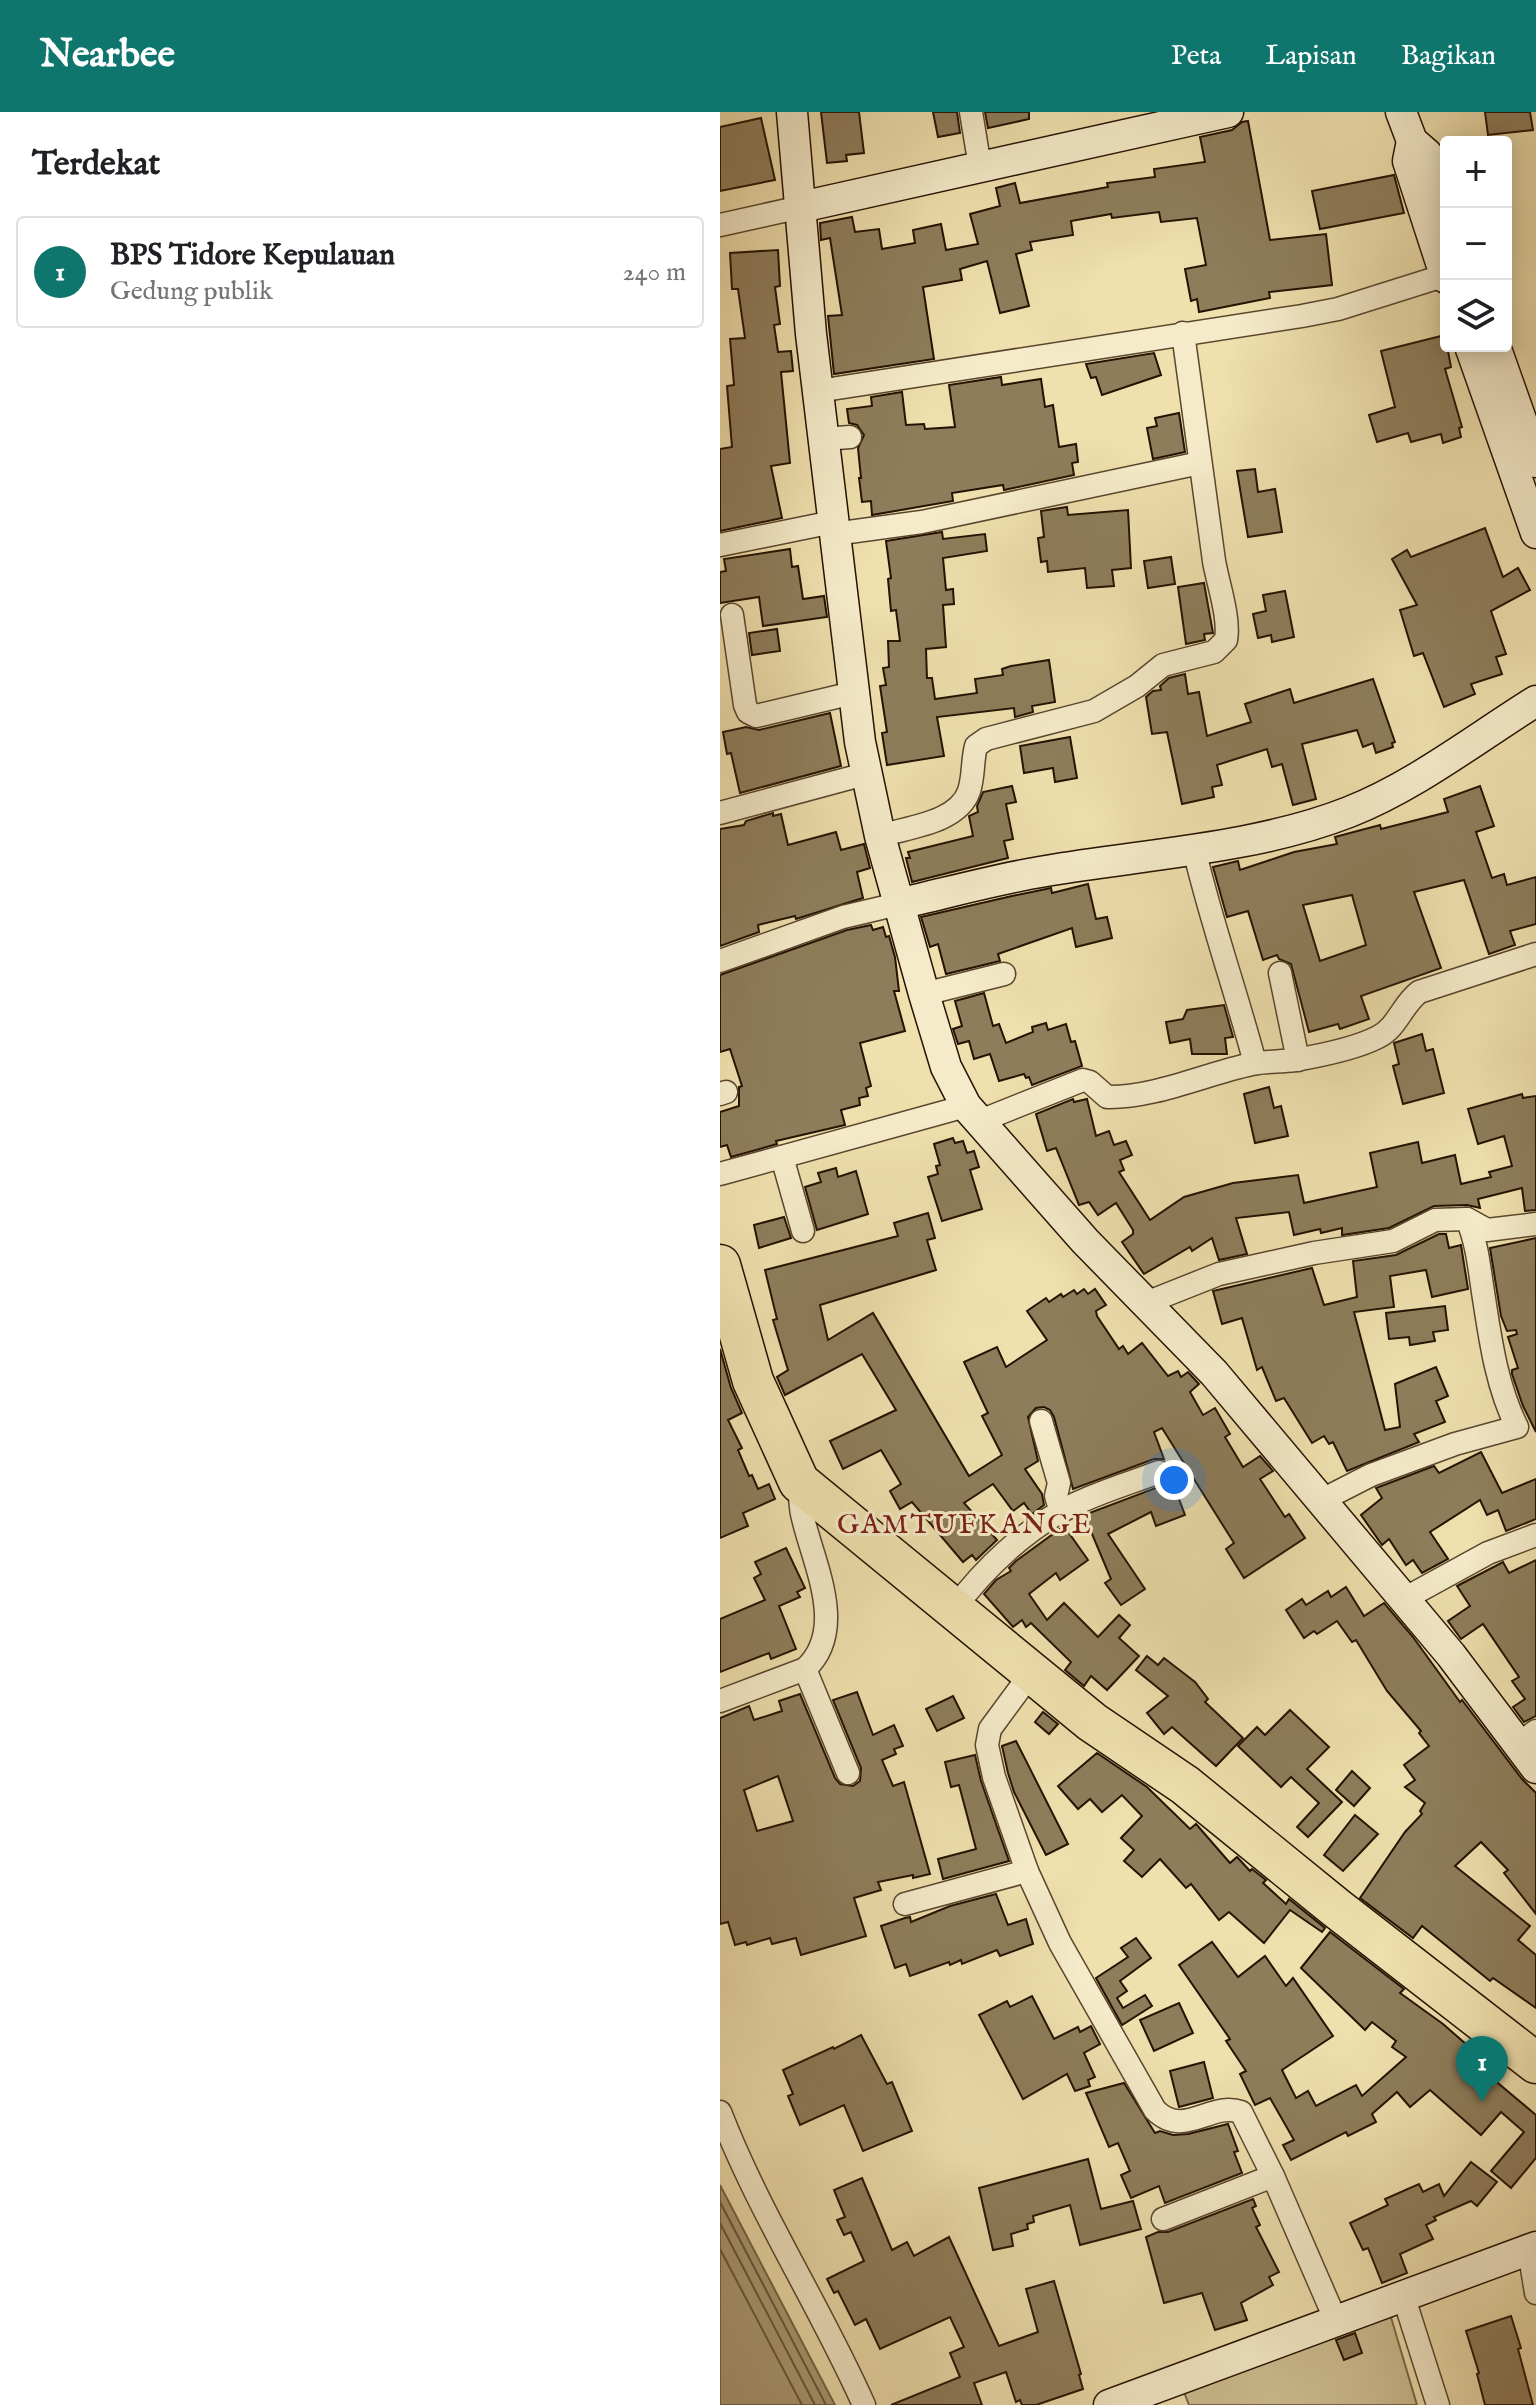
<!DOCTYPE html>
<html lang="id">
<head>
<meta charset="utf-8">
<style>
	:root { --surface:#fff; --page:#f2f2f2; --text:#202124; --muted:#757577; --line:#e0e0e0; --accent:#0f766e }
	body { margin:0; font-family:"IM FELL English",serif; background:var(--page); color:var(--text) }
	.controls { position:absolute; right:24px; top:24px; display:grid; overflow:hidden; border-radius:8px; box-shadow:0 4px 20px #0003 }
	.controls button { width:72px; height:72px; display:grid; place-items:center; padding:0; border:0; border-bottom:2px solid var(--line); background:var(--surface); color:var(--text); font:40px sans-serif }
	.you { position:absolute; left:454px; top:1368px; width:28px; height:28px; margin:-20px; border:6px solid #fff; border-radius:50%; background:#1a73e8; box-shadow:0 0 0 12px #1a73e833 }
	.badge { display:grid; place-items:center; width:52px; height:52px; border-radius:50%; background:var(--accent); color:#fff; font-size:26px; font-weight:700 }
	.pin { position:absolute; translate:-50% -66px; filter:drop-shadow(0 2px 4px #0008) }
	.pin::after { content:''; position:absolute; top:42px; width:28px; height:24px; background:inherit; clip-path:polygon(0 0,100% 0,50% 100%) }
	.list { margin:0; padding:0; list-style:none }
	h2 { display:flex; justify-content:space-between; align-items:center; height:104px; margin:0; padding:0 32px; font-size:34px }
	h2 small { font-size:26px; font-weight:400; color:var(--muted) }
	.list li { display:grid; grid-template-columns:52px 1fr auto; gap:24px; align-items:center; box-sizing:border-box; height:112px; margin:0 16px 16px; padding:0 16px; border:2px solid var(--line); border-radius:8px }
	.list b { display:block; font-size:30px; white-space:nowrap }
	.list p { margin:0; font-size:26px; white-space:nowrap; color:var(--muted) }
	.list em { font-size:26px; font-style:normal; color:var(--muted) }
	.icon { flex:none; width:44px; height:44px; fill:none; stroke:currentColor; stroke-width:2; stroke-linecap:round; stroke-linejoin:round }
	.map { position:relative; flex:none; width:816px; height:2293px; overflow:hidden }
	header { display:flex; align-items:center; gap:48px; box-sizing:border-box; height:112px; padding:0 40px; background:var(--accent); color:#fff }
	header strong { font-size:38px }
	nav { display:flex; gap:44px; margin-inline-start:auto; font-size:28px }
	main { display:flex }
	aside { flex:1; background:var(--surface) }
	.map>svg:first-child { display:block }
	.green { fill:#cdbd91; stroke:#79684a; stroke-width:2 }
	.water { fill:#aa9a74; stroke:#756446; stroke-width:2 }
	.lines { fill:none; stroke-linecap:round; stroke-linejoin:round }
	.shore { stroke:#68563b; stroke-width:2 }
	.building { fill:#8e7d5b; stroke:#251202; stroke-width:2; fill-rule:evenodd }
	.street-casing { stroke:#58462d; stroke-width:25 }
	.secondary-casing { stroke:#251202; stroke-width:33 }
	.highway-casing { stroke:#251202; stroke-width:43 }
	.street { stroke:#f5ebca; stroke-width:22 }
	.secondary { stroke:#f5ebca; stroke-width:30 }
	.highway { stroke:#efe0ae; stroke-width:40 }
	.labels { text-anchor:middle; stroke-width:6; stroke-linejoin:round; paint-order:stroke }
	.quarter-label { font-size:28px; letter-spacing:2px; fill:#7a1f14; stroke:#f5ebca }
</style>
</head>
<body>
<header>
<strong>Nearbee</strong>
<nav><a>Peta</a><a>Lapisan</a><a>Bagikan</a></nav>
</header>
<main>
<aside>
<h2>Terdekat<small></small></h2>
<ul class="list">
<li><span class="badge">1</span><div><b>BPS Tidore Kepulauan</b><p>Gedung publik</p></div><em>240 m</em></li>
</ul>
</aside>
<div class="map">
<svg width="816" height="2293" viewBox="0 0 816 2293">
	<rect width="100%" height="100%" fill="#efe0ae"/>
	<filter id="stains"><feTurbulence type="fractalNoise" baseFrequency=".0025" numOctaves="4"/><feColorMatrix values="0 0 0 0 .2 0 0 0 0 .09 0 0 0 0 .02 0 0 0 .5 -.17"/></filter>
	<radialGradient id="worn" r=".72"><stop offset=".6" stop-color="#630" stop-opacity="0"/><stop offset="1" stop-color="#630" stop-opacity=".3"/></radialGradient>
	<!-- green -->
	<polygon class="green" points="670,2202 697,2293 469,2293 464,2280"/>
	<!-- water -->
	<polygon class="water" points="0,2073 115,2293 0,2293"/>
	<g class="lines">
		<!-- shore -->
		<g class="shore">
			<polyline points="0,2090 106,2293"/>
			<polyline points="0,2111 95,2293"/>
			<polyline points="0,2137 82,2293"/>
		</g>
	</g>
	<!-- building -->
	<g class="building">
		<polygon points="101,0 139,0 144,41 126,43 127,49 107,51"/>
		<polygon points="213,0 237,0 240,21 218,25"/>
		<polygon points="265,0 309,0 309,7 268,16"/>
		<polygon points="765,0 810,0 813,18 768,23"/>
		<polygon points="41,6 55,68 0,79 0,15"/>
		<polygon points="528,9 550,128 606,122 612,173 549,180 550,186 479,200 477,187 471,189 465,157 486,153 477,106 441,110 439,100 392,106 391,102 351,109 353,123 310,130 312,138 296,142 309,194 280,201 267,149 240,157 242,168 203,175 214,247 114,262 108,204 122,203 110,126 101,128 100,111 132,105 135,120 159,117 162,137 195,131 193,118 221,112 226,138 258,132 250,102 280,94 276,76 295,71 300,91 388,75 387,71 435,65 434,57 485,50 480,25 512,18 522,10"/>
		<polygon points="674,63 684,101 600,117 592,79"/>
		<polygon points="58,138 60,174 55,175 60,212 54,213 58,240 71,239 73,259 61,260 70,351 51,354 62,406 0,419 0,337 12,335 7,274 14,273 10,227 25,226 18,177 12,177 10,141"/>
		<polygon points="725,223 731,255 725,257 742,315 739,316 741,325 723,331 721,322 691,330 688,321 657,330 649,303 675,295 661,239"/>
		<polygon points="434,241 441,263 382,283 376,265 371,266 366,252"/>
		<polygon points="281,265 282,273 321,267 325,295 333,293 339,335 356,332 358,350 352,351 354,363 284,378 283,373 232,381 233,389 152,403 151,389 142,390 139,366 141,366 138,336 144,323 137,313 129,311 127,297 152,294 151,285 182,280 186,313 204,312 205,317 235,315 229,273"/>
		<polygon points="459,301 465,340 433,347 427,316 437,314 435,306"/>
		<polygon points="535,357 538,380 555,377 562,420 528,425 517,359"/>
		<polygon points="347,395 348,403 408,398 411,456 392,458 394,474 367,476 365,456 328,460 327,449 321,450 318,426 324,425 321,399"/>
		<polygon points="765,416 783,465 798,456 810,478 771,499 786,542 776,545 782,562 751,572 755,582 724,595 703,541 694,544 680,498 697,493 672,447 687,438 691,445"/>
		<polygon points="222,420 223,427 265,422 267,439 223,446 226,478 233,477 234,492 223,493 226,535 206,537 207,566 212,566 215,587 257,581 255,567 283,563 282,557 291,554 329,548 335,590 312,594 313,600 295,605 294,596 217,605 224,644 167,653 162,621 167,620 160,574 166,573 163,556 169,555 168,529 180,529 176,498 171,499 168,467 171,466 166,429"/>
		<polygon points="70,437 72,455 78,454 83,487 104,484 107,505 43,514 39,485 0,491 0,460 6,459 4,447"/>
		<polygon points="451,445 455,472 428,476 424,449"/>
		<polygon points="484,471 493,521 484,522 485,528 466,532 458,475"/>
		<polygon points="565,479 574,525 552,530 551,523 538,526 533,502 546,499 543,483"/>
		<polygon points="57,517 60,539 32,543 29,521"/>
		<polygon points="465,562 468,582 479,580 487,624 531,610 525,592 570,577 574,591 653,567 675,630 672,631 673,635 656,641 653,631 643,635 637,618 582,632 596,687 573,693 562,652 552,655 547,637 497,653 502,673 492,675 494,685 462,692 447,620 432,622 426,585 433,579 441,578 440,574 449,566"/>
		<polygon points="110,601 121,654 20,681 11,641 7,642 3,620 26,615 39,618"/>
		<polygon points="350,625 357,666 335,670 333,656 304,661 300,634"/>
		<polygon points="292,674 296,690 286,692 293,727 284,729 288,746 192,770 186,746 190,746 188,740 253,724 249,704 258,700 257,694 263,680"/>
		<path d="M760 674 774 714 756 720 772 766 784 762 787 773 816 765V812L790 819 795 833 769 842 744 768 694 780 721 856 641 884 649 907 620 917 618 912 589 920 571 852 559 847 557 843 543 848 528 799 507 805 493 755 518 749 520 758 574 740 617 732 615 725 660 713 661 717 728 700 724 687ZM632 783 646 833 600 849 583 793Z"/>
		<polygon points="53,701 53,704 61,702 68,733 116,720 121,738 144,732 150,756 137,760 143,786 76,807 75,804 38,813 39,820 0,834 0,717 24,713 26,709"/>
		<polygon points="368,772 376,807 387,805 392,826 356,835 352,816 278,842 280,849 226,862 218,832 210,835 201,805 292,784 331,776 332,781"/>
		<polygon points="151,813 153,818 163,815 166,825 169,824 175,845 179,879 174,879 185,919 140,931 151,974 146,976 148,984 139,986 140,993 121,998 125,1013 56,1029 57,1032 11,1045 7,1033 0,1035 0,1000 19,994 19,975 22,974 10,937 0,940 0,863 127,818"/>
		<polygon points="264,881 273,914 279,912 286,931 313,920 312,915 326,911 328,918 346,912 351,930 355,929 362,954 312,973 309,965 306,966 304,962 279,969 270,942 254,947 249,929 238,932 233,917 242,914 235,889"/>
		<polygon points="504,893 513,925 505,926 507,942 472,942 470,927 450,931 446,910 463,907 467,898"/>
		<polygon points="702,922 706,939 713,937 724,981 683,992 673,954 679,952 674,931"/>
		<polygon points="549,975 554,996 561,994 568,1024 535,1031 524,982"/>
		<polygon points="802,982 803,986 816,984 816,1098 805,1099 802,1076 758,1087 760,1096 747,1093 714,1094 669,1116 622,1123 622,1116 601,1121 600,1117 574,1123 569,1100 516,1106 527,1142 499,1148 492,1126 472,1139 470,1135 424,1162 402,1130 413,1122 413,1118 396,1091 378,1103 369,1090 359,1093 336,1036 327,1039 316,1002 353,987 354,990 367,987 376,1024 389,1019 394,1033 406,1029 412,1043 400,1048 404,1058 399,1060 430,1108 464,1085 513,1071 578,1063 584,1091 657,1075 650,1041 698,1030 702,1051 735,1043 741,1072 771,1065 769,1060 792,1054 784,1024 758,1032 748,997"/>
		<polygon points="233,1026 235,1031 243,1029 247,1041 254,1039 259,1055 250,1058 262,1097 222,1109 208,1065 218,1062 216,1054 220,1053 214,1032"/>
		<polygon points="116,1056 118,1065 136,1059 148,1102 97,1118 85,1075 101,1070 98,1061"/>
		<polygon points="208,1101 215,1126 207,1128 216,1158 100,1193 108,1228 153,1201 249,1364 282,1343 262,1304 268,1301 244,1250 277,1235 286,1255 327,1228 307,1199 326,1186 329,1190 341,1182 343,1185 354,1178 357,1182 364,1177 368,1182 375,1177 386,1193 376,1199 377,1204 399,1237 403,1234 408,1242 422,1231 448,1264 458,1259 461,1265 468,1260 479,1272 470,1280 483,1303 495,1296 510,1322 505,1325 523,1355 540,1344 553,1359 540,1367 565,1405 569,1402 585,1426 524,1466 506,1437 514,1431 442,1316 434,1320 444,1347 434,1347 353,1377 334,1305 330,1298 324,1295 316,1296 308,1305 318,1349 305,1357 322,1382 324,1393 312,1402 304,1391 293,1399 273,1372 244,1391 277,1428 256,1448 252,1443 243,1450 192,1390 180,1397 170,1379 181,1372 161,1338 123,1357 110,1329 176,1298 142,1242 65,1283 57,1265 68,1258 53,1208 57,1207 45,1158 178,1124 174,1111"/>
		<polygon points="64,1105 71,1126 39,1136 34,1113"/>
		<polygon points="719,1122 726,1122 729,1136 741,1133 748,1177 712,1185 706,1158 670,1164 674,1195 634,1200 665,1318 680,1315 675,1272 716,1255 728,1284 716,1289 725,1310 694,1322 699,1330 627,1359 613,1330 609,1332 604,1324 592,1331 564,1286 556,1289 542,1255 537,1258 522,1206 502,1212 493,1179 592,1156 604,1193 637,1185 633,1149 676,1143"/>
		<polygon points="816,1126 816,1320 803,1294 792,1262 792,1258 798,1256 788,1225 797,1222 796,1218 787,1219 781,1204 770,1136"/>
		<polygon points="725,1194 728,1218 713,1220 715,1229 690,1233 689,1225 669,1227 666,1201"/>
		<polygon points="0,1237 11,1276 22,1301 8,1308 22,1336 18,1338 29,1364 32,1363 38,1377 49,1372 55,1387 23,1401 28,1414 0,1426"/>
		<polygon points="761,1340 782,1381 816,1367 816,1407 786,1419 778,1398 767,1403 760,1388 710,1420 728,1447 702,1461 693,1448 686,1453 669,1427 662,1433 641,1403 662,1386 656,1376 714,1354 719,1361"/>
		<polygon points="451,1366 465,1403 436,1414 431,1400 388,1422 425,1477 401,1493 385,1471 391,1467 364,1403 444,1373"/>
		<polygon points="344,1414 368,1448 340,1468 336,1461 309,1482 327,1508 344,1491 378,1525 399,1503 410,1513 399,1526 419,1544 387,1578 371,1564 364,1574 345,1558 351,1550 311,1511 306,1515 302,1508 293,1515 264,1482 276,1468 291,1459 289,1456 296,1449"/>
		<polygon points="66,1436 85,1476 77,1480 80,1485 59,1494 76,1537 51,1547 49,1541 0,1560 0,1507 45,1488 34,1466 41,1462 35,1450"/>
		<polygon points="816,1448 816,1604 804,1610 793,1595 805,1587 792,1569 799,1565 763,1512 741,1527 728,1509 750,1494 737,1474 783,1450 789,1461"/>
		<polygon points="626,1475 644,1504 664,1491 693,1525 740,1590 742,1588 802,1667 816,1681 816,1802 784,1761 788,1758 761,1730 735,1754 810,1814 798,1828 816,1843 816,1896 773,1866 770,1869 702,1814 693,1826 640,1786 685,1720 702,1702 700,1699 705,1691 685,1675 695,1668 684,1653 709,1634 699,1621 701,1619 667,1579 636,1528 632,1530 617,1509 597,1522 594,1519 584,1526 566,1498 582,1487 586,1493 608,1479 611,1485"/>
		<polygon points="427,1544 438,1553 444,1546 475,1570 488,1587 485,1590 523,1626 496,1654 452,1615 444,1622 427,1601 448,1584 416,1558"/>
		<path d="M137 1580 153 1623 174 1613 183 1634 174 1637 176 1642 162 1648 173 1674 184 1670 210 1762 193 1766V1763L158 1770 161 1778 134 1786 146 1824 81 1843 76 1826 52 1832 50 1826 27 1833 26 1830 15 1833 8 1810 0 1812V1606L29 1594 34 1608 62 1599 59 1589 80 1582 115 1666 120 1672 133 1674 140 1669 141 1656 113 1588ZM58 1664 73 1709 37 1719 24 1678Z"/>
		<polygon points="233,1584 244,1606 217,1619 206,1597"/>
		<polygon points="570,1598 609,1635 587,1657 622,1690 588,1725 577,1715 599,1691 571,1665 561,1675 518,1634 537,1615 545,1623"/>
		<polygon points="323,1600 338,1612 329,1622 315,1610"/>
		<polygon points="296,1629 348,1732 326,1743 294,1680 288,1661 282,1634"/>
		<polygon points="377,1641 427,1675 470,1717 476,1712 510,1751 517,1745 530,1759 532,1757 546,1768 543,1771 566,1792 569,1787 605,1816 602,1820 570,1798 544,1831 509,1800 499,1808 471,1772 466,1776 440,1747 422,1765 404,1749 414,1738 401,1726 422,1704 402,1683 382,1700 370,1687 358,1697 338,1674"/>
		<polygon points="255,1643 261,1669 289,1749 223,1767 218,1747 256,1737 239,1673 231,1675 225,1650"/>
		<polygon points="632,1659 650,1676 634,1694 616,1678"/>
		<polygon points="635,1703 658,1722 623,1759 604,1743"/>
		<polygon points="276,1782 288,1813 306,1807 313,1832 280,1844 277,1838 242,1852 241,1848 230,1853 229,1850 190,1864 186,1852 175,1856 161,1814 185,1806 190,1805 191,1810 230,1794"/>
		<polygon points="610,1820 684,1877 680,1881 723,1912 771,1954 766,1961 816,2003 816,2046 791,2076 771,2059 804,2020 781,2000 761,2023 710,1978 690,1995 677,1980 652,2002 656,2010 628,2024 626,2020 571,2048 563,2033 574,2028 550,1986 535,1993 520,1962 526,1959 506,1929 510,1927 459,1853 492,1830 518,1865 545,1844 566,1874 573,1866 613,1924 562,1958 576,1986 588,1979 596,1994 636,1973 642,1984 686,1945 672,1935 676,1929 652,1910 645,1918 581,1856"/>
		<polygon points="416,1826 431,1846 400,1869 407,1879 397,1886 403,1896 425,1883 432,1894 402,1913 376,1866 408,1845 401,1836"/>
		<polygon points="312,1884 334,1927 358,1915 360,1920 371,1914 380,1932 364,1941 375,1965 368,1968 370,1974 355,1979 347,1962 303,1987 259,1903 287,1889 290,1895"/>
		<polygon points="459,1891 473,1921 434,1939 420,1908"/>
		<polygon points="141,1923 167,1972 172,1970 192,2019 143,2039 124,1993 80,2013 68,1984 73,1982 63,1958 113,1935 114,1937"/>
		<polygon points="484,1950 493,1986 459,1995 450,1959"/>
		<polygon points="404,1971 435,2021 440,2019 453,2023 468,2022 508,2012 518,2039 514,2040 522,2061 445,2091 439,2074 411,2086 401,2063 410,2059 398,2031 389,2035 366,1981"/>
		<polygon points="368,2047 381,2097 413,2089 421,2117 360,2133 350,2093 313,2104 314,2110 307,2112 308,2117 291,2122 293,2134 273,2138 259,2076"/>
		<polygon points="751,2050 777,2070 757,2094 751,2089 714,2105 716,2108 706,2113 713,2127 680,2142 687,2161 662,2171 648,2136 643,2138 630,2111 668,2093 665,2087 699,2072 703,2080 719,2072 724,2084"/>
		<polygon points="142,2066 172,2138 187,2130 194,2144 229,2125 279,2234 318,2220 306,2177 334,2169 361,2262 359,2263 363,2277 316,2293 302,2293 300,2288 296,2290 286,2260 254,2271 262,2293 171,2293 240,2265 230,2241 244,2235 230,2205 160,2237 146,2207 135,2213 118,2179 114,2181 107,2167 144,2149 131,2120 124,2123 117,2108 125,2105 114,2078"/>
		<polygon points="533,2087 536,2094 532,2096 540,2113 536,2115 559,2160 549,2165 553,2173 521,2191 527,2208 495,2218 482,2181 444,2191 426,2125 438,2120 448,2120"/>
		<polygon points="791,2204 801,2236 798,2237 813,2293 765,2293 757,2262 759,2261 746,2219"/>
		<polygon points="635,2221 642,2241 624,2248 616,2228"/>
	</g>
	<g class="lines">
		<defs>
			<g id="street">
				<polyline points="251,0 260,55"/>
				<polyline points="0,113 81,95"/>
				<polyline points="98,279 582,204 618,197 726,163"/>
				<polyline points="104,327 130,325"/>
				<polyline points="114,422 202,410 480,351"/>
				<polyline points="0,433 113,410"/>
				<polyline points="12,503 25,593 28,600 36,604 133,581"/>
				<polyline points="0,701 145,662"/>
				<path d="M160 724C188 715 238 711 249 679 254 664 252 649 256 634L266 627 374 599 417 574 443 553 494 540 506 528C510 506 498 472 494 449 483 373 473 297 463 221"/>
				<path d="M474 737C491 810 516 879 535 951"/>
				<polyline points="0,849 123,805 178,792"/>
				<polyline points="560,861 578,948"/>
				<polyline points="204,882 284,862"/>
				<polyline points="0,982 6,980"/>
				<path d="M260 1009 363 968 370 970 387 985C434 986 485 962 532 952 545 949 560 950 575 948 598 944 637 936 658 925 677 916 682 893 699 880L816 842"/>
				<polyline points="62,1045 83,1119"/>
				<polyline points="0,1062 246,994"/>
				<polyline points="426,1191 499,1162 594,1141 673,1129 715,1108 747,1107"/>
				<polyline points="321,1309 339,1371 336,1384 341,1400"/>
				<path d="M602 1388 651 1363 735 1332 797 1315C776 1273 770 1225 763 1180 759 1154 757 1131 747 1107L767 1118 816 1112"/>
				<polyline points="684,1487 768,1441 816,1423"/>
				<path d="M234 1497C264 1456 306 1417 351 1394 379 1380 410 1371 439 1360"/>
				<polyline points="85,1557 128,1661"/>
				<path d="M312 1560 270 1617 267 1633 274 1665 307 1759 340 1831 435 1998C464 2027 491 1989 521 2000L553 2064 616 2209"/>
				<path d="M0 1589 85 1557C129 1517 92 1449 82 1402 80 1392 80 1381 79 1371"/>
				<polyline points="799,1632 816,1619"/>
				<polyline points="185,1792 307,1759"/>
				<path d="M0 2000C39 2101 100 2194 144 2293"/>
				<polyline points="443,2107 553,2064"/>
				<polyline points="809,2138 816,2181"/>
				<polyline points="683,2183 718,2293"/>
			</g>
			<g id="secondary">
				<polyline points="72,0 91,222 140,630 160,724 204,882 226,955 246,994 365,1129 494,1261 731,1543 816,1656"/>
				<polyline points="681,0 692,29 707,42 726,94"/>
				<polyline points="692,29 688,49 726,166"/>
				<polyline points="81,95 508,0"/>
				<polyline points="750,234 816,421"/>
				<polyline points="775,234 816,350"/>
				<path d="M178 792C227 781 276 767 326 759 424 742 535 737 629 700 695 674 755 627 816 589"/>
				<polyline points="389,2293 816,2135"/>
			</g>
			<polyline id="highway" points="0,1153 33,1269 79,1370 372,1610 465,1673 615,1795 816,1951"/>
		</defs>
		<!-- street casing -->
		<use href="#street" class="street-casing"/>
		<!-- secondary casing -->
		<use href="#secondary" class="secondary-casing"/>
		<!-- highway casing -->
		<use href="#highway" class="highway-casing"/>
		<!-- street -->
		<use href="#street" class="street"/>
		<!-- secondary -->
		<use href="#secondary" class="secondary"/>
		<!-- highway -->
		<use href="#highway" class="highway"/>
	</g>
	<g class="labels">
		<!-- quarter labels -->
		<g class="quarter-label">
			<text x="245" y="1421">GAMTUFKANGE</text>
		</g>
	</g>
	<rect width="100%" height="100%" filter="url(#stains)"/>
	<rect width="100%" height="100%" fill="url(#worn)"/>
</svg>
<div class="controls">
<button>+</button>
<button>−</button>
<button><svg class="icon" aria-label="layers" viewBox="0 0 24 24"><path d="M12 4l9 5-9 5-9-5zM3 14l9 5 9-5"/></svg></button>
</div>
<div class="you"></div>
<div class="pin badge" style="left:762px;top:1990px">1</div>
</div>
</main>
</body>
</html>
